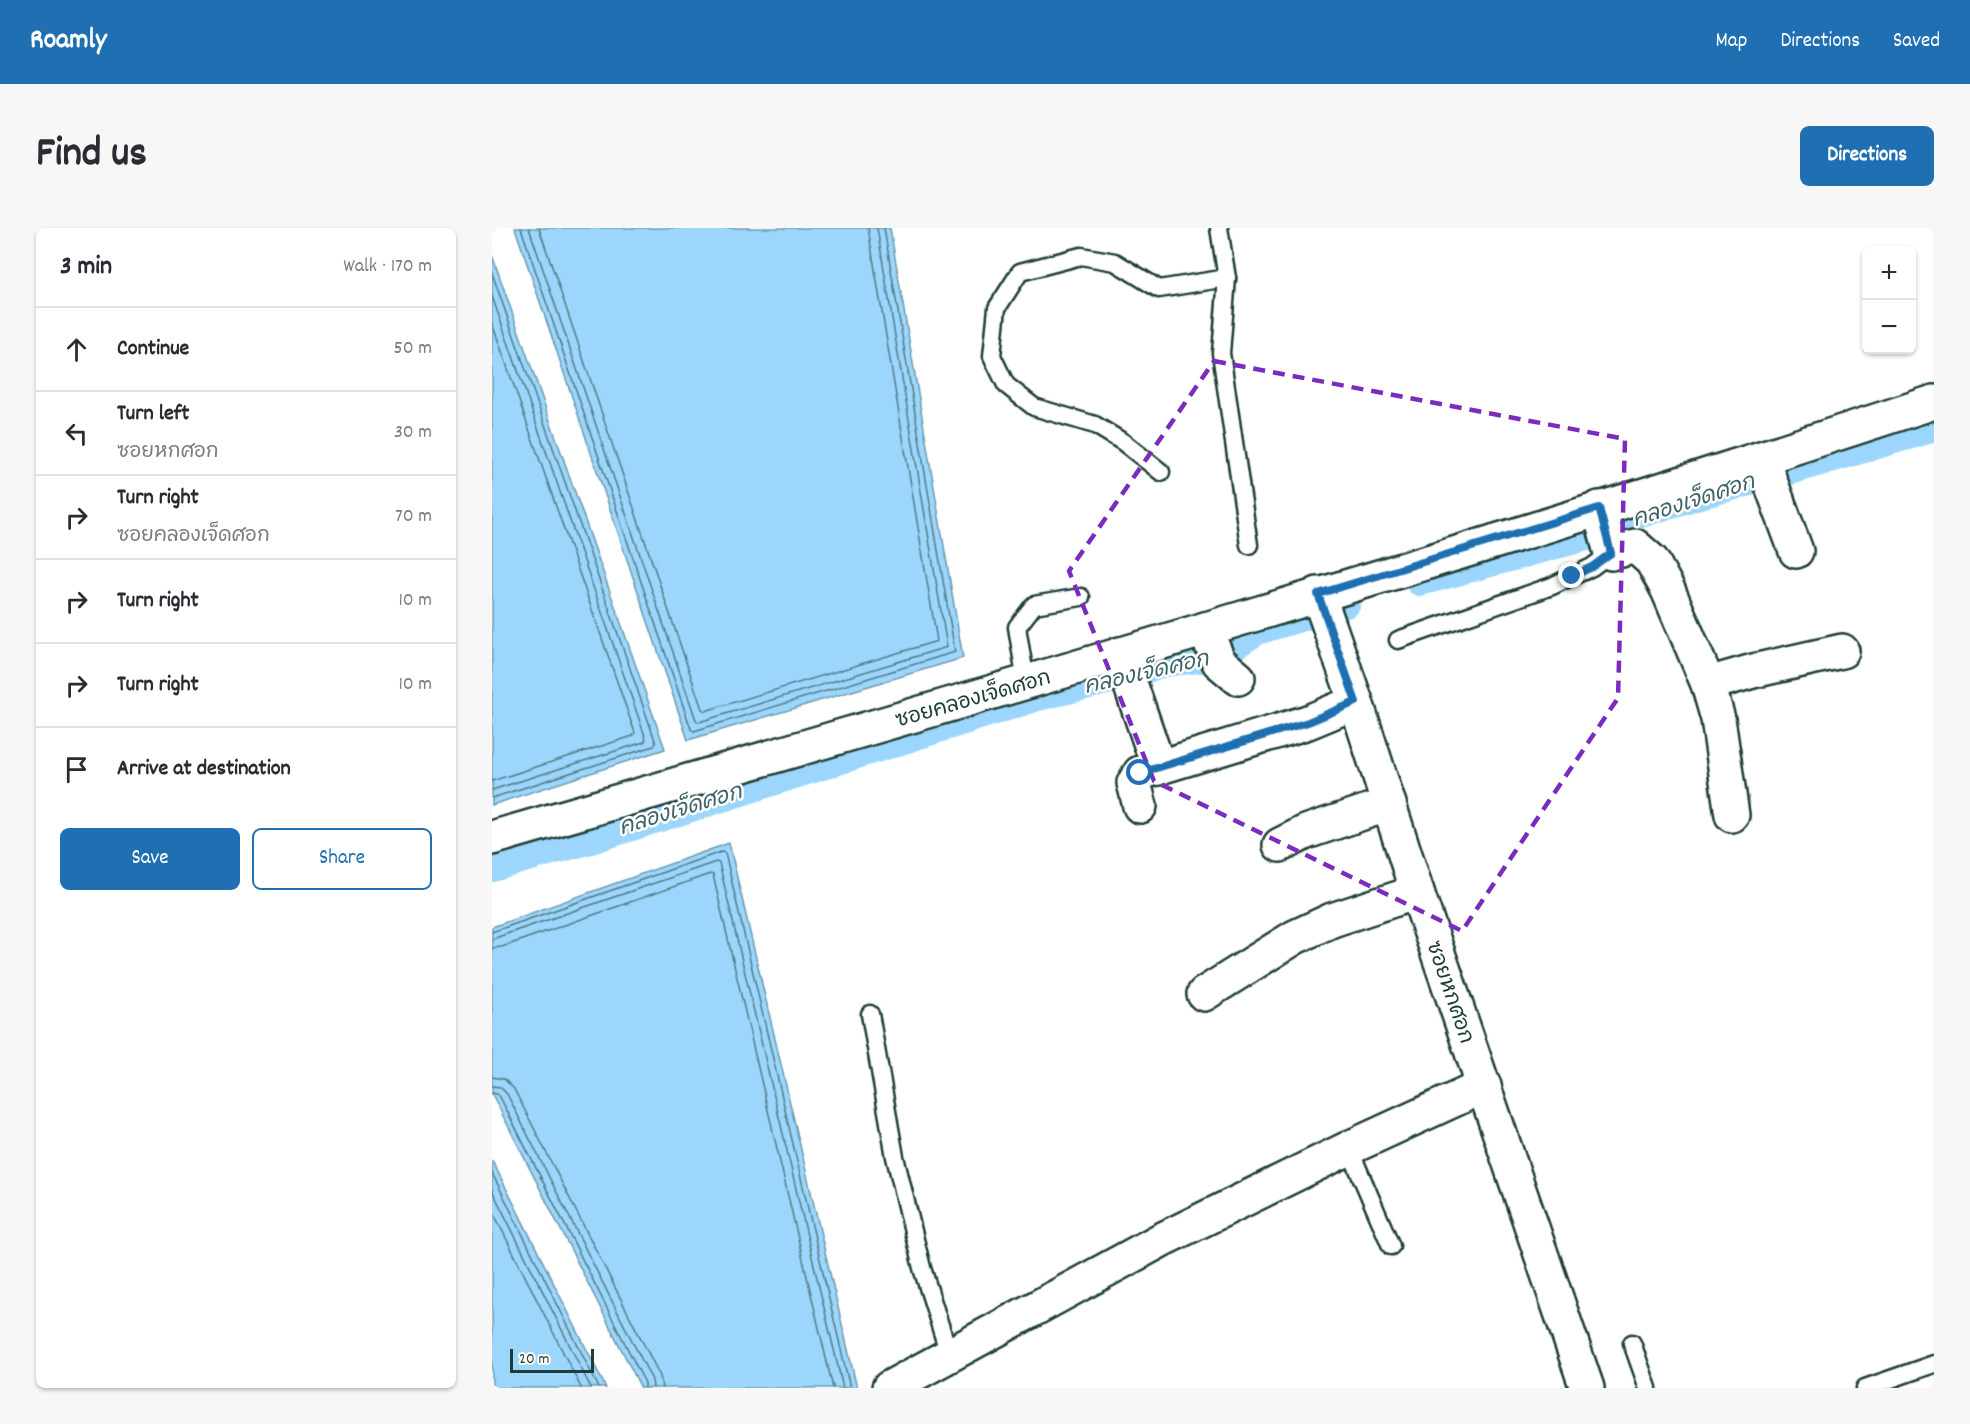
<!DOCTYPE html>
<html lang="en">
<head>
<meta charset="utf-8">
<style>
	:root { --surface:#fff; --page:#f7f7f7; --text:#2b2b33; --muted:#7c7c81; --line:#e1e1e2; --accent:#1f6fb2 }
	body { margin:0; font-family:Dekko,"Playpen Sans Thai",sans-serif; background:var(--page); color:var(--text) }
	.controls { position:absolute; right:18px; top:18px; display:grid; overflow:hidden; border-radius:9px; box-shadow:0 2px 4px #0004 }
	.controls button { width:54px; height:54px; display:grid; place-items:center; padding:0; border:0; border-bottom:2px solid var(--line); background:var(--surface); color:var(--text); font:30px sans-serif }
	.scale { position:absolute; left:18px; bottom:15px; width:84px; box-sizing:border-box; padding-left:6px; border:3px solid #1f3d34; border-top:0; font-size:16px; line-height:21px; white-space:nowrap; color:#1f3d34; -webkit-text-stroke:4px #fff; paint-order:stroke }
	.stop { position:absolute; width:18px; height:18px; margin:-14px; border:4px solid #1f6fb2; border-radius:50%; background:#fff }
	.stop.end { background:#1f6fb2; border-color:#fff; box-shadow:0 2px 6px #0008 }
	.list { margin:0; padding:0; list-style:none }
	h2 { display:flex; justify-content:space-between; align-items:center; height:78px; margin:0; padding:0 24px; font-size:26px }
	h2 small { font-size:20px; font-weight:400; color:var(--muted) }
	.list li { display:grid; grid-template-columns:39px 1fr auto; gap:18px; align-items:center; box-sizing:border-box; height:84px; padding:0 24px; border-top:2px solid var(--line) }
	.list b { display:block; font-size:22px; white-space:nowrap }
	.list p { margin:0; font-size:20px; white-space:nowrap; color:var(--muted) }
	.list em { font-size:20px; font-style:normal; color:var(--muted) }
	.actions { display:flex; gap:12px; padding:18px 24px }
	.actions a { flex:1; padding:14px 0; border:2px solid var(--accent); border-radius:9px; text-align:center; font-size:21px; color:var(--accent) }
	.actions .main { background:var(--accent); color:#fff }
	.icon { flex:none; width:33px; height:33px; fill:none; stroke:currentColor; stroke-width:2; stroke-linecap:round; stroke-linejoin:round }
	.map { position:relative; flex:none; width:1442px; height:1160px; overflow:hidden; border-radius:9px }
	header { display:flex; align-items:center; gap:36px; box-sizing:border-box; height:84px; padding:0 30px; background:var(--accent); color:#fff }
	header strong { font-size:28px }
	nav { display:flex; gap:33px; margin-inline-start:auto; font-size:21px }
	.intro { display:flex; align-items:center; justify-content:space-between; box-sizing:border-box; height:144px; padding:0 36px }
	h1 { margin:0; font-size:42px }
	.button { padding:15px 27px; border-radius:9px; background:var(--accent); color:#fff; font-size:21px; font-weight:700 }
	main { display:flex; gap:36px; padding:0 36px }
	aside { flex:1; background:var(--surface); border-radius:9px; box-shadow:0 2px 4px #0004 }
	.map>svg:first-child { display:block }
	.water { fill:#9cd6fc; stroke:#6a99ac; stroke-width:1.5 }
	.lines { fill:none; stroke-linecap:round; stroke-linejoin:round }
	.shore { stroke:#517a84; stroke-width:1.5 }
	.canal { stroke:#9cd6fc; stroke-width:30 }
	.service-casing { stroke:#1f3d34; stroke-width:21 }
	.minor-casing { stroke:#1f3d34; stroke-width:38 }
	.service { stroke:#fff; stroke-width:16 }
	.minor { stroke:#fff; stroke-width:33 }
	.route { stroke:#1f6fb2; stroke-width:8 }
	.marked { fill:none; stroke:#7b2cbf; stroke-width:4.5; stroke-dasharray:12 8; stroke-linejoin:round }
	.labels { text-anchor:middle; stroke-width:5; stroke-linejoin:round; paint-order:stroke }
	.street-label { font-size:21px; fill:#1f3d34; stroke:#fff }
	.water-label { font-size:22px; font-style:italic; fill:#3e6366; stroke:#fff }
</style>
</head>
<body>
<header>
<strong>Roamly</strong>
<nav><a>Map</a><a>Directions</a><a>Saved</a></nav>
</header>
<div class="intro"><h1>Find us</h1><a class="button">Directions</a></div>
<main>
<aside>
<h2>3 min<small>Walk · 170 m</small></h2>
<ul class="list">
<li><svg class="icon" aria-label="ahead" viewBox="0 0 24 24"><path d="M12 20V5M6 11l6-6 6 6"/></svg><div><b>Continue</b></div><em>50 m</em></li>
<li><svg class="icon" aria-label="left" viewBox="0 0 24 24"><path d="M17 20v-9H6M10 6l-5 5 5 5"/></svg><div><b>Turn left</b><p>ซอยหกศอก</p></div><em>30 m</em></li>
<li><svg class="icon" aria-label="right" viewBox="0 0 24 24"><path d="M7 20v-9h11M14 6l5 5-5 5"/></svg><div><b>Turn right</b><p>ซอยคลองเจ็ดศอก</p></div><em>70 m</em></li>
<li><svg class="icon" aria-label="right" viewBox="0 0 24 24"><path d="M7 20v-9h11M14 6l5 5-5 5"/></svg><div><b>Turn right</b></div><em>10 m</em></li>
<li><svg class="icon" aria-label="right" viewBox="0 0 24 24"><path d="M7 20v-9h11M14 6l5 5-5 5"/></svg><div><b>Turn right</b></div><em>10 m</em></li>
<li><svg class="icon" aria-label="arrive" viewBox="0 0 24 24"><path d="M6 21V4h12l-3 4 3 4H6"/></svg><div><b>Arrive at destination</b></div></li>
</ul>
<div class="actions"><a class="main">Save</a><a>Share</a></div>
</aside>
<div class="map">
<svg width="1442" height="1160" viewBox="0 0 1442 1160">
	<rect width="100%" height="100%" fill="#fff"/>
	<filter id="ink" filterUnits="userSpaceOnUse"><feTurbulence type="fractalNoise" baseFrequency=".0167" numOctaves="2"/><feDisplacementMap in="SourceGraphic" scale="12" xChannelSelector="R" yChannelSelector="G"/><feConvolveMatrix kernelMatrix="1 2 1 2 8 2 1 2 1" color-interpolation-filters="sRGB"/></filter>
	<g filter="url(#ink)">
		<!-- water -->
		<g class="water">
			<polygon points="23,0 398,0 471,430 196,512"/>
			<polygon points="0,27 173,521 0,577"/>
			<polygon points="237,615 365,1160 149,1160 0,866 0,699"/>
			<polygon points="0,932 114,1160 0,1160"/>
		</g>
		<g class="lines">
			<!-- shore -->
			<g class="shore">
				<polyline points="29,0 199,501 202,503 463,424 392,0"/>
				<polyline points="37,0 204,492 207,494 455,419 385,0"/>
				<polyline points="47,0 210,481 213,483 445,413 376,0"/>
				<polyline points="0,45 164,515 162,518 0,570"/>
				<polyline points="0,68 154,511 152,514 0,562"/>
				<polyline points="0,95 143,505 141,508 0,553"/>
				<polyline points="0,704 229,624 233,625 358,1160"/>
				<polyline points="0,711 224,634 227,635 351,1160"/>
				<polyline points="0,720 10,719 218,646 221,647 341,1160"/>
				<polyline points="0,849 12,851 22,861 168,1148 170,1160"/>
				<polyline points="0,858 8,859 15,866 160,1152 161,1160"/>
				<polyline points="0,865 5,866 8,869 153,1155 153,1160"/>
				<polyline points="0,945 107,1160"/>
				<polyline points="0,962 99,1160"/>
				<polyline points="0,982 89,1160"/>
			</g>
			<!-- canal -->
			<g class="canal">
				<polyline points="928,353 1113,303 1146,286 1204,267 1277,248 1442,199"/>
				<polyline points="0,639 102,610 546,468 636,447 671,434 724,428 765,402 854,375"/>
			</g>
			<defs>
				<g id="service">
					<polyline points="727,0 735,50 729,125 757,317"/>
					<polyline points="669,244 631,214 603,197 542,179 514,157 500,128 505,80 528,44 589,28 623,34 667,61 735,50"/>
					<polyline points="906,412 1060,358 1100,339 1119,325"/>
					<polyline points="534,454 525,399 542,377 589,369"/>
					<polyline points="378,786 403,929 430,1040 457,1126"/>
					<polyline points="857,920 899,1018"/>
					<polyline points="1140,1115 1156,1160"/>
					<polyline points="1373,1160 1442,1136"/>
				</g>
				<g id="minor">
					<polyline points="1270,231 1304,323"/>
					<polyline points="1107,280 1119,325 1143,318 1160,333 1176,362 1216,456 1226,491 1240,587"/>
					<polyline points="826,366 864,474 925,664 1095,1160"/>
					<polyline points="713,401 727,434 746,450"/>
					<polyline points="628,426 667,540"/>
					<polyline points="1216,456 1261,443 1350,423"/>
					<polyline points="648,578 642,555 648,545 816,494 864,474"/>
					<path d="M0 610C482 470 965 331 1442 174"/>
					<polyline points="788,617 814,604 897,576"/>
					<polyline points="712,766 803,709 840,692 925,664"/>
					<polyline points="397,1160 669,1012 857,920 992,858"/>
				</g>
			</defs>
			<!-- service casing -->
			<use href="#service" class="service-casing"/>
			<!-- minor casing -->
			<use href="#minor" class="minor-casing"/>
			<!-- service -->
			<use href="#service" class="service"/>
			<!-- minor -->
			<use href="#minor" class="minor"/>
		</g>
	</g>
	<g class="lines" filter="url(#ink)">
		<!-- route -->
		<polyline class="route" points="648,545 816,494 864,474 826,366 1107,280 1119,325 1100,339 1080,348"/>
	</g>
	<!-- marked area -->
	<path class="marked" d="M722 133 1133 211 1126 470 970 703 662 553 577 343Z"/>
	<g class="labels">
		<!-- street labels -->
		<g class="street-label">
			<text transform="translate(481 470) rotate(-16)" y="7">ซอยคลองเจ็ดศอก</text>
			<text transform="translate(959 764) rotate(71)" y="7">ซอยหกศอก</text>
		</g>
		<!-- water labels -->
		<g class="water-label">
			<text transform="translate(1201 271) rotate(-18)" y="8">คลองเจ็ดศอก</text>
			<text transform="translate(654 443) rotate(-13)" y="8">คลองเจ็ดศอก</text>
			<text transform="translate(188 580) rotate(-17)" y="8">คลองเจ็ดศอก</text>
		</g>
	</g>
</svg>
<div class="controls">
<button>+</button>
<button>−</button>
</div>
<div class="scale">20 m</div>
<div class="stop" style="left:648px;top:545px"></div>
<div class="stop end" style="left:1080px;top:348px"></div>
</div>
</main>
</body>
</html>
